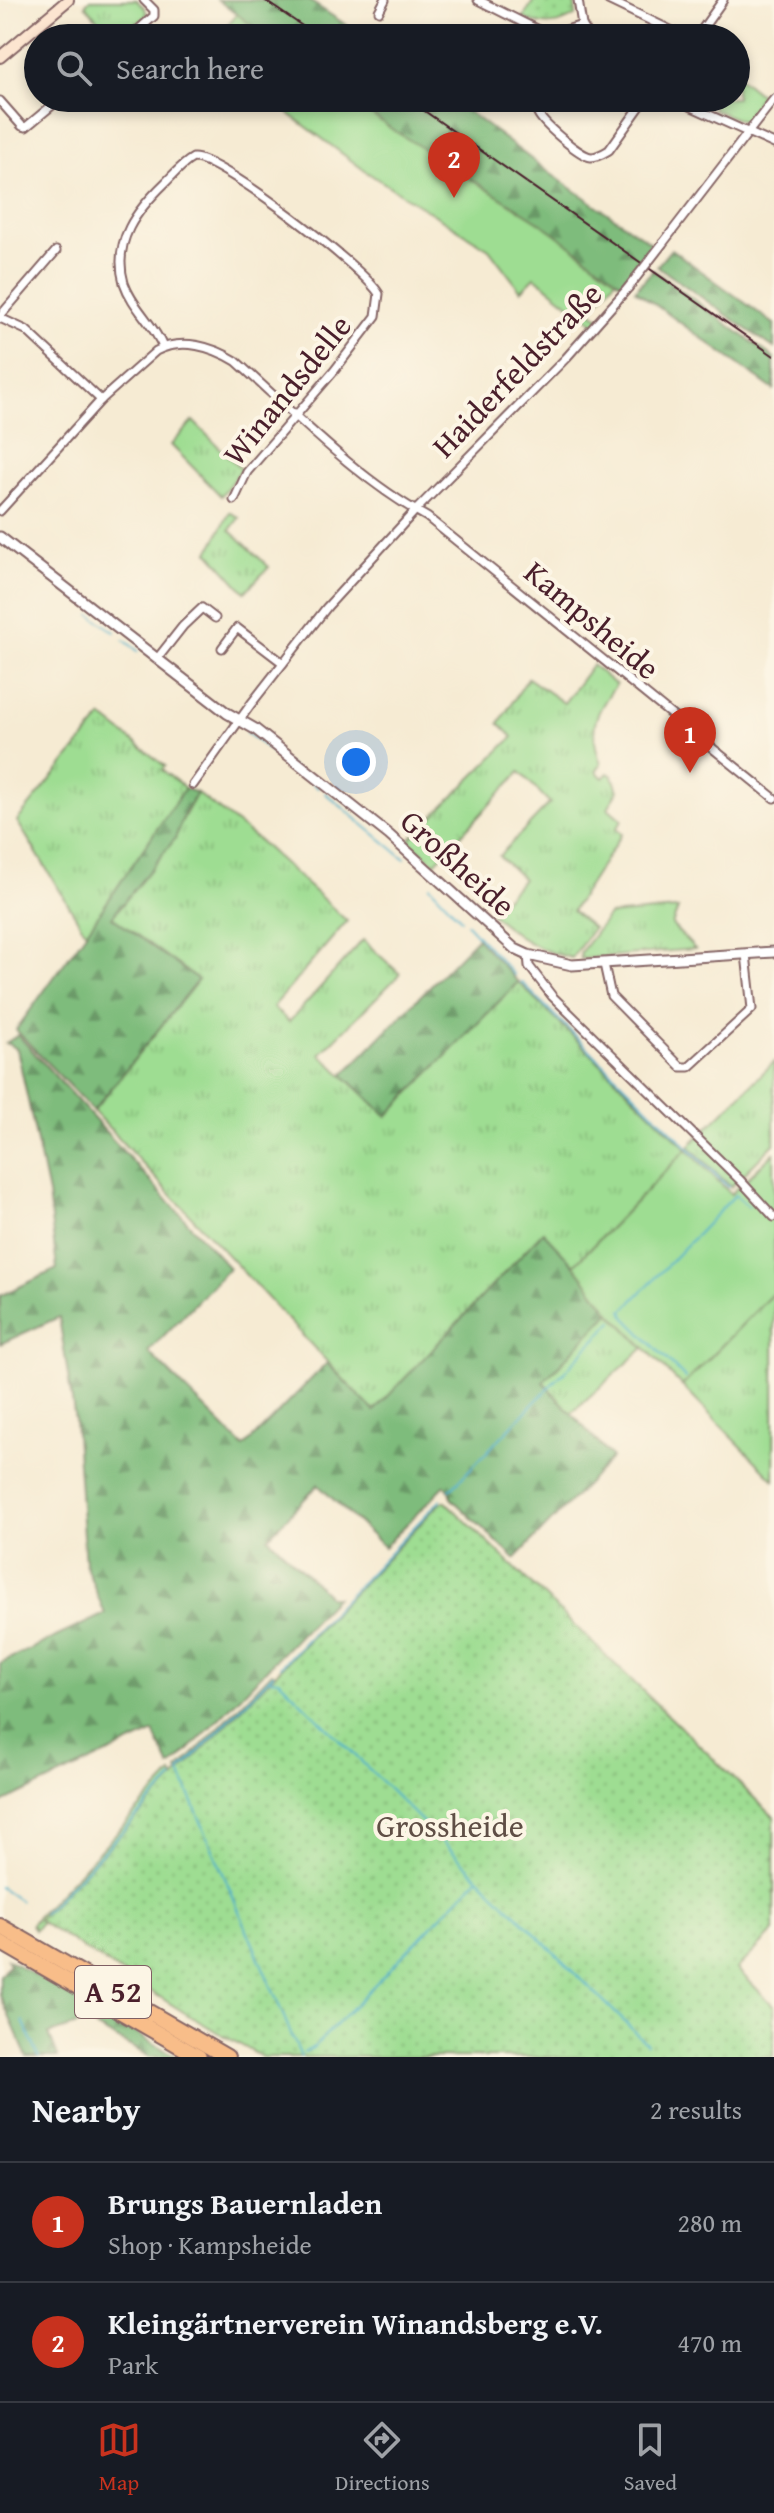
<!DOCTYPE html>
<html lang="en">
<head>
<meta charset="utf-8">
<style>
	:root { --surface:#171b24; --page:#20242c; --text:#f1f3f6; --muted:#9ea1a6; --line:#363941; --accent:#c8321e }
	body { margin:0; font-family:"Gentium Book Plus",serif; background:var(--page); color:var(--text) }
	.you { position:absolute; left:356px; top:762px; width:28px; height:28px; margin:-20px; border:6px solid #fff; border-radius:50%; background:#1a73e8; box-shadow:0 0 0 12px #1a73e833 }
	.badge { display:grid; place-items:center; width:52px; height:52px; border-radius:50%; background:var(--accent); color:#fff; font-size:26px; font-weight:700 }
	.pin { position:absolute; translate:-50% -66px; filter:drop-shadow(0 2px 4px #0008) }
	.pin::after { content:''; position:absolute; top:42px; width:28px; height:24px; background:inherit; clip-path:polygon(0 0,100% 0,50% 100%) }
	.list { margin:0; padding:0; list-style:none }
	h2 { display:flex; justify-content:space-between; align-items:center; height:104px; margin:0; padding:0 32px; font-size:34px }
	h2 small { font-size:26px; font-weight:400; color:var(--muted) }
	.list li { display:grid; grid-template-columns:52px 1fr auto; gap:24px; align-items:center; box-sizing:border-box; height:120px; padding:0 32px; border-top:2px solid var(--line) }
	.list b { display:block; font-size:30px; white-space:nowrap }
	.list p { margin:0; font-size:26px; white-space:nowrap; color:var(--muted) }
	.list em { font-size:26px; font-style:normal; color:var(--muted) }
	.icon { flex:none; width:44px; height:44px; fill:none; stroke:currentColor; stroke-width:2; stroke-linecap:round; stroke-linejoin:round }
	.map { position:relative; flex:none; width:774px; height:2057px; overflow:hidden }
	.search { position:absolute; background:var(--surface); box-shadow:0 4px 12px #0003; left:24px; right:24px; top:24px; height:88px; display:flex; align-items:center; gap:20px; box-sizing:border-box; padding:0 28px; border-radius:44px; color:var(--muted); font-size:30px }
	.sheet { height:344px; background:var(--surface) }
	nav { display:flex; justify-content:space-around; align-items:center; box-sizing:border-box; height:112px; border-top:2px solid var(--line); background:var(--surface); font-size:22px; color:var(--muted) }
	nav a { display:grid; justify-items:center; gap:4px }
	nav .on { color:var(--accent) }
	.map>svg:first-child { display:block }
	.grass { fill:url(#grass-tufts); stroke:#747e5e; stroke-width:2 }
	.forest { fill:url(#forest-firs); stroke:#646e54; stroke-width:2 }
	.park { fill:url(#park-dots); stroke:#747e5e; stroke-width:2 }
	.garden { fill:#9edd92; stroke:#747e5e; stroke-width:2 }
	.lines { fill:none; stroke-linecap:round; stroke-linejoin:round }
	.stream { stroke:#4aafca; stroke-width:2 }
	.minor-casing { stroke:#866666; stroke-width:11 }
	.tertiary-casing { stroke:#866666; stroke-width:13 }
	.secondary-casing { stroke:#866666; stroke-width:14 }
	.motorway-casing { stroke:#866666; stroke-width:18 }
	.minor { stroke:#fff; stroke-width:7 }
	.tertiary { stroke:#fff; stroke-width:9 }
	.secondary { stroke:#fce5d0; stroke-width:10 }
	.motorway { stroke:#f8bd89; stroke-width:14 }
	.rail { stroke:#4a1f2b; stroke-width:2 }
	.minor-bridge-casing { stroke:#866666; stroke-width:11; stroke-linecap:butt }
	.minor-bridge { stroke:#fff; stroke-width:7 }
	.labels { text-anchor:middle; stroke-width:8; stroke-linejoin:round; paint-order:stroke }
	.shield { fill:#fcf5e5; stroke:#7f5f63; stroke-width:2 }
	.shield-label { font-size:30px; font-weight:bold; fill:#4a1f2b }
	.street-label { font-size:32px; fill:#4a1f2b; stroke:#fcf5e5 }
	.park-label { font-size:32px; fill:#5f4e45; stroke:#fcf5e5 }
</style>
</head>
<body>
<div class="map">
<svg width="774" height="2057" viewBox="0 0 774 2057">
	<defs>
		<pattern id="grass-tufts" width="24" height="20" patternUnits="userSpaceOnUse" patternTransform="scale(2)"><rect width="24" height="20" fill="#9edd92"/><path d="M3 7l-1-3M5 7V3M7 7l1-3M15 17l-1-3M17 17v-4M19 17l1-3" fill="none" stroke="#8abd7e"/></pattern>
		<pattern id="forest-firs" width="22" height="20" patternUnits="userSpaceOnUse" patternTransform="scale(2)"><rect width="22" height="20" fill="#7ebc7c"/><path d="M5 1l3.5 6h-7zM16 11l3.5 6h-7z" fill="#699866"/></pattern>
		<pattern id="park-dots" width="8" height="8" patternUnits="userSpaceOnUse" patternTransform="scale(2)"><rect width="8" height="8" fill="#9edd92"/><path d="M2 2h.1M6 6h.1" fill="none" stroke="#8abd7e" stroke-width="1.8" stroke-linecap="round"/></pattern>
	</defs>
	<rect width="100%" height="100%" fill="#fcf5e5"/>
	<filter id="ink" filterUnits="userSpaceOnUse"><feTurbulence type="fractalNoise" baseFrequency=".0125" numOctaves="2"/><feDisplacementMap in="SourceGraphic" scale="16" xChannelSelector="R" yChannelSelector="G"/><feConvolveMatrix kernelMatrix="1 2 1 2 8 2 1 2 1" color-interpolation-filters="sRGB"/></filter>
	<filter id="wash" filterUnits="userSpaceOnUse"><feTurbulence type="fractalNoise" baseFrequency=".006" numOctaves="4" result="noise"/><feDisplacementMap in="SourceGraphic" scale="32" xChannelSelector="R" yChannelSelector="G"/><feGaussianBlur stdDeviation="1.8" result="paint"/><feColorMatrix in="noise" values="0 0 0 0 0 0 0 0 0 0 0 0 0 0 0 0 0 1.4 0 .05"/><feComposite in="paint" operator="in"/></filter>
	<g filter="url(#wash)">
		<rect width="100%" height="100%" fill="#f6ebd3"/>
		<!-- grass -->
		<g class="grass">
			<polygon points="90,0 136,0 145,8 147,15 123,38 113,38 85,5"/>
			<polygon points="736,75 761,95 756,101 760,104 744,122 712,109 717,98 736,98"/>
			<polygon points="193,421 241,469 221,496 171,445"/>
			<polygon points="230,512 239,518 230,530 269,567 245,592 209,552"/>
			<path d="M592 665 616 685C594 714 588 728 601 764L596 771 603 778 608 773 613 776 618 791 608 808 622 820 616 829 622 834 572 911 593 928 572 958C535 950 519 938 491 913L523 879 499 856 550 803 520 772 435 863 408 841 513 737 499 723 528 678 564 703Z"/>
			<polygon points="102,717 165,766 162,770 185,788 86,933 17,821"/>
			<polygon points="197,793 258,840 347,921 273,1007 289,1022 363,940 400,974 320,1054 387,1116 518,982 687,1149 574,1265 542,1233 374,1412 93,1111 198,980 112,917 178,828"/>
			<polygon points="678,909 672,925 695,949 581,959 580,953 609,915"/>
			<polygon points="774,1062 774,1144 731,1187 689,1146"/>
			<polygon points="774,1292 774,1480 682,1386"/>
			<polygon points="610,1312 644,1348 571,1413 543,1382"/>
			<polygon points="272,1672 276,1675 299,2057 178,1770"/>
			<polygon points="172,1774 175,1779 34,1930 31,1924 36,1918"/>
		</g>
		<!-- forest -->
		<g class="forest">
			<polygon points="218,0 308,0 366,38 267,38"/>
			<polygon points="348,98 450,98 551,174 651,243 621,283 539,222 390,128"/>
			<polygon points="671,249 774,324 774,348 657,266"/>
			<polygon points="653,270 774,358 774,390 635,290"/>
			<polygon points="185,788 197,793 185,812 175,839 112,917 198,980 93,1111 16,1030 86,933"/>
			<polygon points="477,938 518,982 387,1116 343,1075"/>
			<polygon points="18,1035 229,1268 148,1352 244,1447 327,1363 374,1411 543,1232 574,1265 610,1312 543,1382 612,1458 515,1559 451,1498 451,1493 445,1485 384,1547 318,1485 268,1537 330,1597 336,1597 180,1759 170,1767 154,1732 0,1804 0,1663 105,1614 85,1564 75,1420 59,1317 0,1344 0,1296 57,1269 48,1194 17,1049 6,1043"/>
			<polygon points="7,1959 177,2057 150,2057 86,2022 49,2034 58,2057 27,2057 0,1995 0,1975 9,1964"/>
		</g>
		<!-- park -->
		<g class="park">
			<path d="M534 0H574L576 15C558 27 542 27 523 18Z"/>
			<polygon points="445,1501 774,1817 774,1931 737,1969 774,2006 774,2057 262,2057 193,2018 38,1920 440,1503"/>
		</g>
		<!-- garden -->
		<g class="garden">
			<polygon points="237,14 267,38 216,38"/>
			<polygon points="268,98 348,98 390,128 539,222 616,279 591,311 599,317 602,330 535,277 521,291 489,249 368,173"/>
			<polygon points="687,1149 731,1194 774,1153 774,1292 682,1386 610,1312 574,1265"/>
		</g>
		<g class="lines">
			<!-- stream -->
			<g class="stream">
				<polyline points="91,615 115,632"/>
				<polyline points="124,640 138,651"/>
				<polyline points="246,732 278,757"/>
				<polyline points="286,763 302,776"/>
				<polyline points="312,783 318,788"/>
				<polyline points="325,793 405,859"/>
				<polyline points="430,886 461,919"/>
				<polyline points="467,924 514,975"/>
				<polyline points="521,982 728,1187"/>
				<polyline points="685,1378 625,1317 623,1311 735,1195 749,1207"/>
				<polyline points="450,1490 613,1321"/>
				<polyline points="280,1667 441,1499"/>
				<polyline points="270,1679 279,1680 647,2044"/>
				<polyline points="181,1770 273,1674"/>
				<polyline points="180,1772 301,2057"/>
				<polyline points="0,1887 20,1901"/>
				<polyline points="43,1914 173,1779"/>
				<polyline points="23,2021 39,2057"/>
				<polyline points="304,2052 314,2047 478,1878"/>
			</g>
		</g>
	</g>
	<g filter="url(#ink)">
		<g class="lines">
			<defs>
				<g id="minor">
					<polyline points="478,0 542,32 554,34 582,25"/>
					<polyline points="578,0 582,25 590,38"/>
					<polyline points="608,0 687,38"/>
					<polyline points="379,11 385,0"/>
					<polyline points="129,38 154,16 154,10 144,0"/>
					<polyline points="696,38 723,0"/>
					<path d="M538 98C537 103 535 106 537 111 540 122 580 156 591 157 598 157 604 153 609 150L646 98"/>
					<polyline points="672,98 774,144"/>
					<polyline points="0,101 22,126 26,127 61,98"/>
					<polyline points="663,243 774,99"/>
					<polyline points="0,316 56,251"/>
					<polyline points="0,318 26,330 101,400"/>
					<path d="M163 347C153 323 132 307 124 283 112 241 137 210 165 183 173 175 182 164 193 158 219 156 364 268 379 294L376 316 334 371 247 472 234 500"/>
					<path d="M0 511 101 400 156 351C182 337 213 347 236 361 296 415 356 478 427 517L774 798"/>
					<polyline points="222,648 237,628 283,663"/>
					<polyline points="157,659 183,626 202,608 215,618"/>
					<polyline points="193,785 251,704 327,607 415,511 566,358 628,288"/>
					<polyline points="528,955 529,966 552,996 741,1181 774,1217"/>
					<polyline points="604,964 611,996 681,1067 689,1067 752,1009 746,954"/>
				</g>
				<polyline id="tertiary" points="0,537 227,713 255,729 389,835 515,949 528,955 572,965 774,952"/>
				<polyline id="secondary" points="0,57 68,0"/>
				<g id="motorway">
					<polyline points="0,1926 227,2057"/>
					<polyline points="0,1942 199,2057"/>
				</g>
			</defs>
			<!-- minor casing -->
			<use href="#minor" class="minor-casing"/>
			<!-- tertiary casing -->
			<use href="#tertiary" class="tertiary-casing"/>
			<!-- secondary casing -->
			<use href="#secondary" class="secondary-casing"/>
			<!-- motorway casing -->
			<use href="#motorway" class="motorway-casing"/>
			<!-- minor -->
			<use href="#minor" class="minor"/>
			<!-- tertiary -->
			<use href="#tertiary" class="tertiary"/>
			<!-- secondary -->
			<use href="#secondary" class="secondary"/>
			<!-- motorway -->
			<use href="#motorway" class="motorway"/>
			<!-- rail -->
			<g class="rail">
				<polyline points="264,0 320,38"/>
				<polyline points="406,98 774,356"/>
			</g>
			<defs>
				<polyline id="minor-bridge" points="628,288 663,243"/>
			</defs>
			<!-- minor-bridge casing -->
			<use href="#minor-bridge" class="minor-bridge-casing"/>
			<!-- minor-bridge -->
			<use href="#minor-bridge" class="minor-bridge"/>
		</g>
	</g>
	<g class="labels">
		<!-- shield labels -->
		<rect class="shield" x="75" y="1966" width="76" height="52" rx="6"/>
		<g class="shield-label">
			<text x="113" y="2002">A 52</text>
		</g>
		<!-- street labels -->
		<g class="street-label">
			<text transform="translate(517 370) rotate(-46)" y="11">Haiderfeldstraße</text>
			<text transform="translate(287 390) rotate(-51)" y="11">Winandsdelle</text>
			<text transform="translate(592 620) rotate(40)" y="11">Kampsheide</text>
			<text transform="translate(458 863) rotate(42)" y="11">Großheide</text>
		</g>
		<!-- park labels -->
		<g class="park-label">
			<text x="450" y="1837">Grossheide</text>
		</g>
	</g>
</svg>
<div class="you"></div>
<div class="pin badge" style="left:690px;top:773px">1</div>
<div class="pin badge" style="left:454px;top:198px">2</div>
<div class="search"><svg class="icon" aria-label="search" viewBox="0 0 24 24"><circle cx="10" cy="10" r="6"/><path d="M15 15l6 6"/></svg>Search here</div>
</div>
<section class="sheet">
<h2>Nearby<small>2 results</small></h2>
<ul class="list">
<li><span class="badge">1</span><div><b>Brungs Bauernladen</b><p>Shop · Kampsheide</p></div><em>280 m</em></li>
<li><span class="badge">2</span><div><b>Kleingärtnerverein Winandsberg e.V.</b><p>Park</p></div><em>470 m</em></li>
</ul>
</section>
<nav>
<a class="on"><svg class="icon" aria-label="map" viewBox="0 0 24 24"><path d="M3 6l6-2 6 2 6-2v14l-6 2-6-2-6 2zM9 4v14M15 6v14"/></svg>Map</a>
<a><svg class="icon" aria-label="directions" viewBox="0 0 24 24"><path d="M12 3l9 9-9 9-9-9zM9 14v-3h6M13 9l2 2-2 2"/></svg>Directions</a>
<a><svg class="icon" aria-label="saved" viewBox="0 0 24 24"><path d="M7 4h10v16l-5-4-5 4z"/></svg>Saved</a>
</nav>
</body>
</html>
